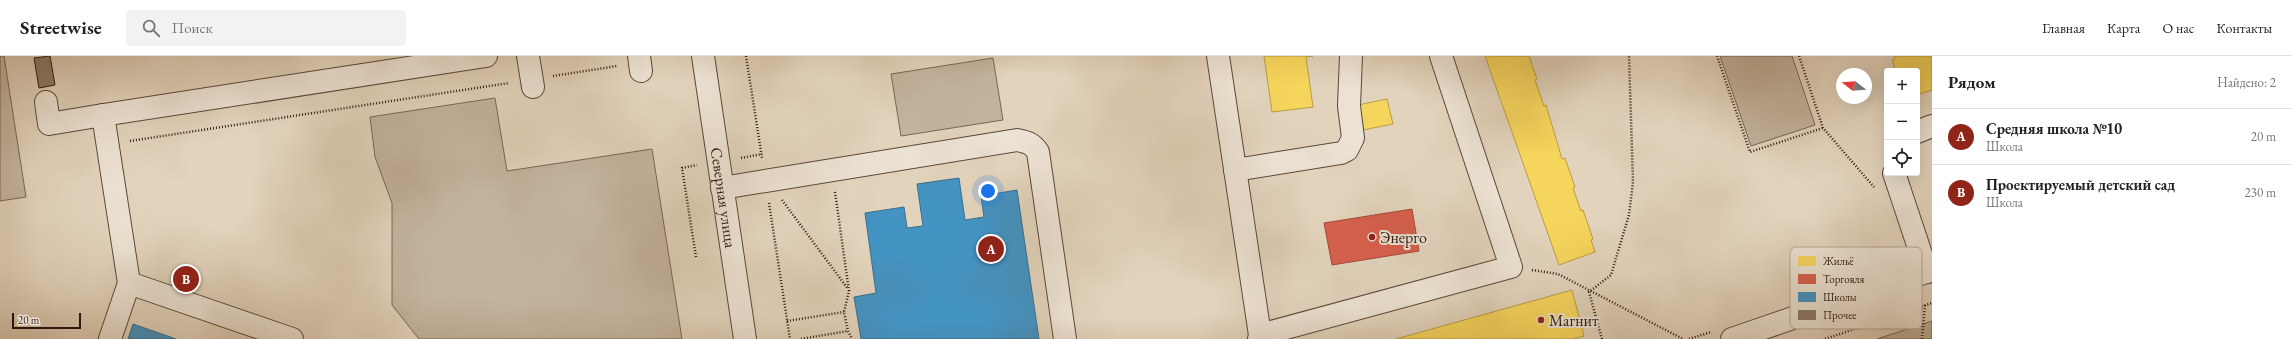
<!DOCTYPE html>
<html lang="ru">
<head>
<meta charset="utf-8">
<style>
	:root { --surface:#fff; --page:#f2f2f2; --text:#222; --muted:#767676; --line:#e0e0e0; --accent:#8f2418 }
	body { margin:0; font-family:"EB Garamond",serif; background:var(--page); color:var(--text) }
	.controls { position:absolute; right:12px; top:12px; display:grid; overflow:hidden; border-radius:4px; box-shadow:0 4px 16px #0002 }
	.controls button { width:36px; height:36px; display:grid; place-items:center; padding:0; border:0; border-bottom:1px solid var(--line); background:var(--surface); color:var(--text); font:20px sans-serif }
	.compass { position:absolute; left:1836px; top:12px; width:36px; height:36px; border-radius:50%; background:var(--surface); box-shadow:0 4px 16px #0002; rotate:287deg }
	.scale { position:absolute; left:12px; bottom:10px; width:69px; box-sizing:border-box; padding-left:4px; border:2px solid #2d180d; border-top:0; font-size:11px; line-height:14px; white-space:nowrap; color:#2d180d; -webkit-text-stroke:3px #ece2d3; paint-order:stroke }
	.you { position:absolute; left:988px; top:135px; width:14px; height:14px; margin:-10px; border:3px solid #fff; border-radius:50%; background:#1a73e8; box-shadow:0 0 0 6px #1a73e833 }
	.badge { display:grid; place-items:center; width:26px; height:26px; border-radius:50%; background:var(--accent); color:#fff; font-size:13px; font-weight:700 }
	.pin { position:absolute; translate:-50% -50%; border:2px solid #fff; box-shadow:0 1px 4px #0006 }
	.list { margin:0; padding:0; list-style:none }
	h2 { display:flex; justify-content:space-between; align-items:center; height:52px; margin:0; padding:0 16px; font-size:17px }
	h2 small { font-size:13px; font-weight:400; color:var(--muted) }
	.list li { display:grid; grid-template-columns:26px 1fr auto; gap:12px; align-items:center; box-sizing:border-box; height:56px; padding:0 16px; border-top:1px solid var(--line) }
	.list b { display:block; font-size:15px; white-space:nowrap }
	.list p { margin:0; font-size:13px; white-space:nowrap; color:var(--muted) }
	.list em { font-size:13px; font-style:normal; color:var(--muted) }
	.icon { flex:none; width:22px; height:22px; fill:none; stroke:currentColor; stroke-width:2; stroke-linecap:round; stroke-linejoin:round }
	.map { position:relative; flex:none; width:1932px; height:283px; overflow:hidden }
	header { display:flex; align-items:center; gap:24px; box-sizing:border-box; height:56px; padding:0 20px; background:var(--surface); border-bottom:1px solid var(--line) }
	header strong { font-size:19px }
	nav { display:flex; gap:22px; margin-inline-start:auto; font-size:14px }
	.search { width:280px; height:36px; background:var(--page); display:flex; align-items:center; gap:10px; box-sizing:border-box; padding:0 14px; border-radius:4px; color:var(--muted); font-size:15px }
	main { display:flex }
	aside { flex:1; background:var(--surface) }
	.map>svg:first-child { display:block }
	.green { fill:#c3b39e; stroke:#786656 }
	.homes { fill:#f6d55c; stroke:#ba9c44 }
	.shops { fill:#d6604d; stroke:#a34a3a }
	.schools { fill:#4393c3; stroke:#3c6e8c }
	.building { fill:#8b7968; stroke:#2d180d }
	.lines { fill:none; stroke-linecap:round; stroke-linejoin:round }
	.minor-casing { stroke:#5a4739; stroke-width:24 }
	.path { stroke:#2d180d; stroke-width:2.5; stroke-dasharray:1 2; stroke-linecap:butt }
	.minor { stroke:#ece2d3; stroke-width:22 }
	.poi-dot { fill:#8f2418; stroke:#ece2d3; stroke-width:1.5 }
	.labels { text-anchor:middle; stroke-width:4; stroke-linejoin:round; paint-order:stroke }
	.street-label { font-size:16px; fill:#2d180d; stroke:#ece2d3 }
	.poi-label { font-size:16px; fill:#2d180d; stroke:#ece2d3; text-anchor:start }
	.key { fill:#ece2d3; stroke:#b3a598; stroke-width:1 }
	.key-label { font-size:11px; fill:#2d180d }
</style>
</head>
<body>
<header>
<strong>Streetwise</strong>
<div class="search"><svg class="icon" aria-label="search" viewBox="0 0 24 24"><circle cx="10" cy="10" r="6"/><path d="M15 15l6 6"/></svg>Поиск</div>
<nav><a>Главная</a><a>Карта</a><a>О нас</a><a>Контакты</a></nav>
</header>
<main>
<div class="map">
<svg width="1932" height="283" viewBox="0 0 1932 283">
	<rect width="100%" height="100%" fill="#e2d3bc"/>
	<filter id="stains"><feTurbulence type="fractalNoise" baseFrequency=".005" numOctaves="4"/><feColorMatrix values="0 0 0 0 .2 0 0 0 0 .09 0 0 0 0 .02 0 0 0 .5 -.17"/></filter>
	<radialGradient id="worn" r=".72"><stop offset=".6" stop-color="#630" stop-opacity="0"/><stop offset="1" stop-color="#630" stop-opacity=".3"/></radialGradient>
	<!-- green -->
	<g class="green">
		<polygon points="0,0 4,0 26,141 0,145"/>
		<polygon points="1720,0 1792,0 1815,69 1751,90"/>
		<polygon points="993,2 1003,64 901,80 891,18"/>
		<polygon points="495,42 507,115 652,93 682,283 419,283 392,249 392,147 375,101 370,61"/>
		<polygon points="1932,265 1932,283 1877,283"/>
	</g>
	<!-- homes -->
	<g class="homes">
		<polygon points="1264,0 1313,0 1306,1 1313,51 1272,56"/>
		<polygon points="1485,0 1529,0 1537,23 1535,24 1544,50 1546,49 1562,103 1565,102 1575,131 1573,132 1581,155 1583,154 1593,183 1591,184 1595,196 1559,209"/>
		<polygon points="1894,0 1932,0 1932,34 1917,39 1917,15 1896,15 1892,4 1895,3"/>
		<polygon points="1387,43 1393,68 1363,74 1358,49"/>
		<polygon points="1572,234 1584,280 1573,283 1396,283"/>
	</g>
	<!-- shops -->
	<polygon class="shops" points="1412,153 1419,195 1332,209 1324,167"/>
	<!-- schools -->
	<g class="schools">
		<polygon points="959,122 965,164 984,161 981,140 1017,134 1039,283 861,283 854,241 876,237 865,157 904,151 907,172 923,170 917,128"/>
		<polygon points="133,268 176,283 128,283"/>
	</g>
	<!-- building -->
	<polygon class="building" points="50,0 55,29 39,32 34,2"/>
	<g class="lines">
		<defs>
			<g id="minor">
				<polyline points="528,0 533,31"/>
				<polyline points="639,0 641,15"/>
				<path id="s1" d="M703 0 745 283"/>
				<polyline points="1218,0 1260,279 1259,283"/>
				<polyline points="46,46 49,68 103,59"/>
				<polyline points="1917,76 1932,70"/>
				<polyline points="1235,114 1341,97 1347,94 1353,82 1349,50 1351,0"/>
				<polyline points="1894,117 1927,216"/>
				<path d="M722 132 1017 84C1027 86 1032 87 1038 96L1065 283"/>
				<polyline points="129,227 103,59 486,0"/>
				<polyline points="1260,279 1511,211 1441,0"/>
				<polyline points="110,283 129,227 292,283"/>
				<polyline points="1732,283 1932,214"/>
			</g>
		</defs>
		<!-- minor casing -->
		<use href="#minor" class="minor-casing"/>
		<!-- path -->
		<g class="path">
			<polyline points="746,0 762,102"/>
			<polyline points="1717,0 1750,96 1823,72"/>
			<polyline points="1799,0 1823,72 1874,131"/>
			<polyline points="553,20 617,10"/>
			<polyline points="130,85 509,27"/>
			<polyline points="741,102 762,98"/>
			<polyline points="835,136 849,235 844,256 848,275 852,283"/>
			<polyline points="782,144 848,233"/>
			<polyline points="769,147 790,283"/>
			<polyline points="696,201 682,112 697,109"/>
			<polyline points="1532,214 1558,218 1683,283"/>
			<polyline points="787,265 844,256"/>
			<polyline points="801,283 848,275"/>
			<polyline points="1602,283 1589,236 1611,219 1629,159 1633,126 1629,0"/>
			<polyline points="1689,283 1711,276"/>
			<polyline points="1825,283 1932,247"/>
			<polyline points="1922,283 1925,249"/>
		</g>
		<!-- minor -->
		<use href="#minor" class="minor"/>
	</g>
	<!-- markers -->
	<g class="poi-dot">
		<circle cx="1372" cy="181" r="4"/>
		<circle cx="1541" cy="264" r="4"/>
	</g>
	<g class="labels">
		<!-- street labels -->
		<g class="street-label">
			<text dy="6" stroke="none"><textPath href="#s1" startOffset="143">Северная улица</textPath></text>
		</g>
		<!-- poi labels -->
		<g class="poi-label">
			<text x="1380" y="187">Энерго</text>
			<text x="1549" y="270">Магнит</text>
		</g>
	</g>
	<!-- legend -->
	<rect x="1790" y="191" width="132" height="82" rx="6" class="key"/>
	<rect x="1798" y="200" width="18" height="10" fill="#f6d55c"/>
	<rect x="1798" y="218" width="18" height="10" fill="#d6604d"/>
	<rect x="1798" y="236" width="18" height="10" fill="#4393c3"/>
	<rect x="1798" y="254" width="18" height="10" fill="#8b7968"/>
	<g class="key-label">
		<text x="1823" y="209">Жильё</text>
		<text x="1823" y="227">Торговля</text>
		<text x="1823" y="245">Школы</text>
		<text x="1823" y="263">Прочее</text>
	</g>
	<rect width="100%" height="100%" filter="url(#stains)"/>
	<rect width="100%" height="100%" fill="url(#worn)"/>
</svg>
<div class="controls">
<button>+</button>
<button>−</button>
<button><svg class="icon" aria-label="locate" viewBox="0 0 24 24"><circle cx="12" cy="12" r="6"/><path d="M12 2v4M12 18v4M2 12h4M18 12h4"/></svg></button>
</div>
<svg class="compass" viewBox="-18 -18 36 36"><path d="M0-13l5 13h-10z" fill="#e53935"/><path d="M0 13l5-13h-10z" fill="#767676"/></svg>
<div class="scale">20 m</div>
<div class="you"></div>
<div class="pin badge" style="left:991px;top:193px">A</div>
<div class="pin badge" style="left:186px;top:223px">B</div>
</div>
<aside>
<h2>Рядом<small>Найдено: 2</small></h2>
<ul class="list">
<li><span class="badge">A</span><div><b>Средняя школа №10</b><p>Школа</p></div><em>20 m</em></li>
<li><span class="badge">B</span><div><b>Проектируемый детский сад</b><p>Школа</p></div><em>230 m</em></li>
</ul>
</aside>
</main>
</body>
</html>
